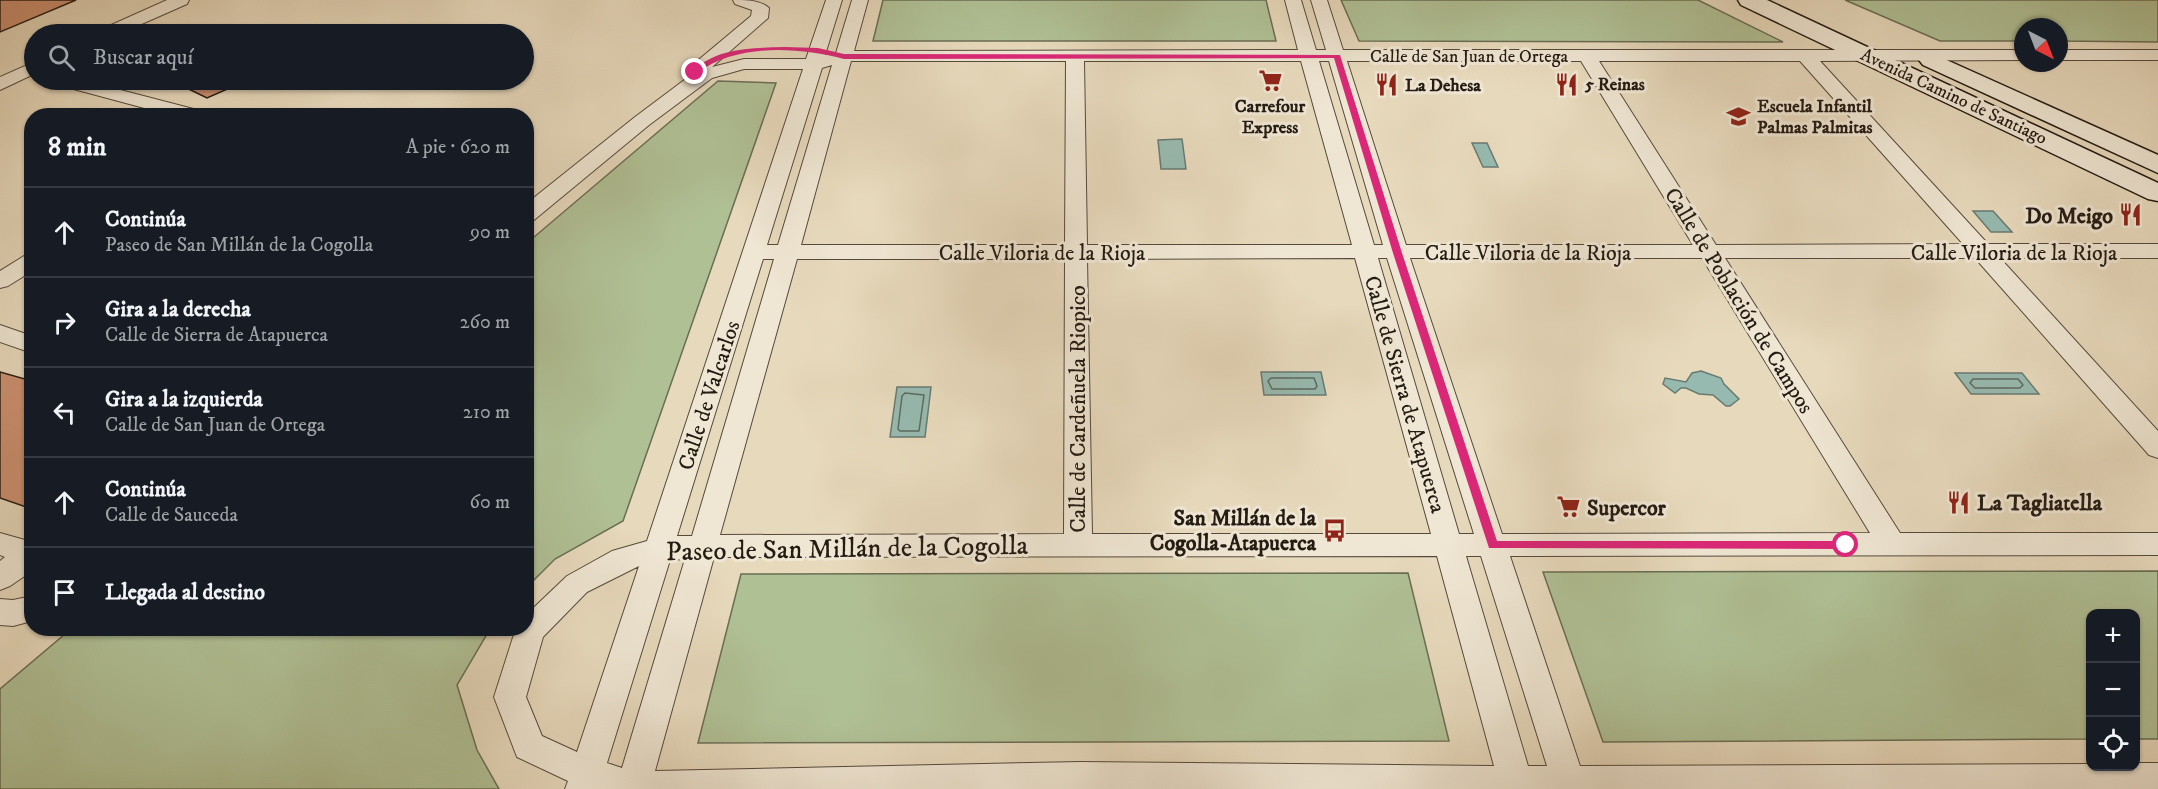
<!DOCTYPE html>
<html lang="es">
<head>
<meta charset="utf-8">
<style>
	:root { --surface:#171b24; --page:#20242c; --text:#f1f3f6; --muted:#9ea1a6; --line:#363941 }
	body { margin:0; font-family:"IM FELL DW Pica",serif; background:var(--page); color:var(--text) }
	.controls { position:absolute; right:18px; bottom:18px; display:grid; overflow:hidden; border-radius:12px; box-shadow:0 2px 4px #0004 }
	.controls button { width:54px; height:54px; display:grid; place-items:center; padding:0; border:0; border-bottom:2px solid var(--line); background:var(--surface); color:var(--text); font:30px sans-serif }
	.compass { position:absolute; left:2014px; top:18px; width:54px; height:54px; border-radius:50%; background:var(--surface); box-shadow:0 2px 4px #0004; rotate:138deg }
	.stop { position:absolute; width:18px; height:18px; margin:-14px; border:4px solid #db2777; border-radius:50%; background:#fff }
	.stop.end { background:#db2777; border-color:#fff; box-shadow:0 2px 6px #0008 }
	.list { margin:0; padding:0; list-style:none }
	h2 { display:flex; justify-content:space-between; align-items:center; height:78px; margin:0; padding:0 24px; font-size:26px }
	h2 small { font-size:20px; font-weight:400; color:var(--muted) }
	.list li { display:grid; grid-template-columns:39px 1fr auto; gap:18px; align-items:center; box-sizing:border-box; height:90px; padding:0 24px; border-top:2px solid var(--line) }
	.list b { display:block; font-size:22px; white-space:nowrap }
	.list p { margin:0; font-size:20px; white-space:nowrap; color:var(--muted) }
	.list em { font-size:20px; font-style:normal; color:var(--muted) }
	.icon { flex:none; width:33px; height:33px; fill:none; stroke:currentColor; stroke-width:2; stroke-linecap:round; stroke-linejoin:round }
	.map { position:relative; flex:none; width:2158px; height:789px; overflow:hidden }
	.search { position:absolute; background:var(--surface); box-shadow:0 2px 4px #0004; left:24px; top:24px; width:510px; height:66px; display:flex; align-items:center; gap:15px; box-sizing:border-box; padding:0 21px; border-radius:33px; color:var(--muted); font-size:22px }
	.panel { position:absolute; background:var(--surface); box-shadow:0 2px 4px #0004; left:24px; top:108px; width:510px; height:528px; border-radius:24px }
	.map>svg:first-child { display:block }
	.green { fill:#b0c095; stroke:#6a6e54; stroke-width:1.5 }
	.water { fill:#97bab0; stroke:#697a71; stroke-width:1.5 }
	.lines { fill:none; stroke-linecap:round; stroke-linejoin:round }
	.shore { stroke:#5e6a62; stroke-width:1.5 }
	.building { fill:#cd9171; stroke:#241b13; stroke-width:1.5 }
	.street-casing { stroke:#554a3d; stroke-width:2 }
	.secondary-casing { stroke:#241b13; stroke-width:3 }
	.street { fill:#efe6d3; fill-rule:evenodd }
	.secondary { fill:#efe6d3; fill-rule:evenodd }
	.route { fill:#db2777 }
	.labels { text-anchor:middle; stroke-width:6; stroke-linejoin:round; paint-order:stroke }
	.far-street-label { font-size:18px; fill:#241b13; stroke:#efe6d3 }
	.far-poi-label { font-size:18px; font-weight:bold; fill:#241b13; stroke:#efe6d3; text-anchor:start }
	.poi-label { font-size:22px; font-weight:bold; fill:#241b13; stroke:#efe6d3; text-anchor:end }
	.street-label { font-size:22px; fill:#241b13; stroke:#efe6d3 }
	.near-street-label { font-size:27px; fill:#241b13; stroke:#efe6d3 }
</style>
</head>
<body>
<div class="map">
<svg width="2158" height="789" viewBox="0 0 2158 789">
	<rect width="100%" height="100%" fill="#e7d9bc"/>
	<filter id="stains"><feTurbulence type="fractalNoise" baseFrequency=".00333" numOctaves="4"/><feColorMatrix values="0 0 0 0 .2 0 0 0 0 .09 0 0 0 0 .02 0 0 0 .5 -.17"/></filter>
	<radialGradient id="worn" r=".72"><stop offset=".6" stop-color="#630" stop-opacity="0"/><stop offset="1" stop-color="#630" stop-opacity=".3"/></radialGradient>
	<!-- green -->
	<g class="green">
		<polygon points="883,0 1266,0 1276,41 873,41"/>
		<polygon points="1341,0 1698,0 1783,42 1359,41"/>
		<polygon points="1845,0 2158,0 2158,42 2059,41 2059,27 2023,27 2023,41 1940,41"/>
		<polygon points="718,81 776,83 623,521 555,559 527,587 527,243"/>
		<polygon points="2158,571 2158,739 2136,739 2136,614 2090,614 2090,739 1603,742 1543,572"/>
		<polygon points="1408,573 1449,741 698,743 741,574"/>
		<polygon points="71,629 490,629 457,685 477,750 499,789 0,789 0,689"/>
	</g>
	<!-- water -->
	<g class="water">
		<polygon points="1182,139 1186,169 1161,169 1158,140"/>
		<polygon points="1472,143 1487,143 1498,167 1483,167"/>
		<polygon points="1973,211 1993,211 2012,232 1991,232"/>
		<polygon points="1701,371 1721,378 1724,384 1739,399 1730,406 1726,406 1713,395 1699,394 1686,388 1681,388 1675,393 1663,384 1665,378 1686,382 1692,373"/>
		<polygon points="1261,372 1321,372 1326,395 1264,395"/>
		<polygon points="1955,373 2022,373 2039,394 1971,394"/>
		<polygon points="897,387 931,387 925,437 890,437"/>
	</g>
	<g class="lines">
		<!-- shore -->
		<g class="shore">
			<polygon points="1271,378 1314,378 1317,386 1315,389 1272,389 1268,381"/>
			<polygon points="1973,379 2018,379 2023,385 2020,388 1975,388 1970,383"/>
			<polygon points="905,393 924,395 919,431 900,431 898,429 902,396"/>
		</g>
	</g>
	<!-- building -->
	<g class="building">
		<polygon points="0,0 76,0 0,32"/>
		<polygon points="170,80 248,80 207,98"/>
		<polygon points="0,372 32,381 32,509 0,498"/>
	</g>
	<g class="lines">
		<defs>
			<g id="street">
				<polygon points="167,0 189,0 187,4 119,34 97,34 100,30"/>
				<path d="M733 0C746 0 760 0 769 8L768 18 712 67 744 59H806L826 0H842L825 55 836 53 852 0H868L854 51 1298 50 1285 0H1301L1316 50H1326L1311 0H1327L1343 50H2023V60L1820 61 1988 244H2158V258H2000L2158 431V458L2149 455 1975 258H1725L1900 533H2158V555L1510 556 1580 766 2090 764V766H2136V763H2158V789H565L568 781 517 757 494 697 515 631 516 628H526V615L567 576 612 551 647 541 803 69H744L712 78 649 125 534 220 526 221V204L635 117 691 75 687 71 690 67 751 16 752 10 735 4ZM851 61H1066L1065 245H801ZM1084 61H1301L1352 245H1087ZM1319 61H1329L1383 245H1374ZM1347 61H1581L1693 245H1406ZM1599 61H1800L1963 244 1716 245ZM832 65 778 245H767L822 68ZM1355 258 1431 534H1092L1087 259ZM1378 258H1387L1474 534H1459ZM1410 258H1702L1870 533 1502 534ZM763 259H774L692 536H677ZM797 259H1065L1064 534 720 535ZM1437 556 1494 766 1080 762 655 771 714 557ZM1466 556H1481L1547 766H1528ZM685 559 622 768 607 763 670 560ZM639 566 577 752 542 736 526 697 543 637 587 592Z"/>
				<rect x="2059" y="50" width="99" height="10"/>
				<polygon points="34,62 34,74 0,90 0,77"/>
				<polygon points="53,80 82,80 205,112 207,116 174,116 55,84"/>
				<polygon points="32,254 32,271 8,286 0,288 0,271 24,256"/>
				<polygon points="0,325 32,336 32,353 0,342"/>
				<polygon points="0,533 32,542 32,571 10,586 0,590 0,561 5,557 0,555"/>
				<polygon points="32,596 32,621 13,626 0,625 0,599 13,600"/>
			</g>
			<g id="secondary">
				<polygon points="1738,0 1767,0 2158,183 2158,201 2148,199 1741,5"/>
				<polygon points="1931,53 2158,155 2158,173 1923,65 1919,60 1923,55"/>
			</g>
		</defs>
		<!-- street casing -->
		<use href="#street" class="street-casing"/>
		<!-- secondary casing -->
		<use href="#secondary" class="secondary-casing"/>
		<!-- street -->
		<use href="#street" class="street"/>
		<!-- secondary -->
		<use href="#secondary" class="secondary"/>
	</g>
	<!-- route -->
	<path class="route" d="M785 47 818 48 844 54 1340 55 1402 253 1497 541H1846L1851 545 1846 549 1489 548 1393 253 1334 58 844 59C798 47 737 43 697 73L691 72C717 47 752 48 785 47Z"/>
	<!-- icons -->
	<defs>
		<symbol id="supermarket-bare" viewBox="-9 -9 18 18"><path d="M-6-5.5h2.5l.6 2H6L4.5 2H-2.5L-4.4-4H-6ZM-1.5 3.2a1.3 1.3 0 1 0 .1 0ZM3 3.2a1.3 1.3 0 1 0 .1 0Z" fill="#8f2418" stroke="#efe6d3" stroke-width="2.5" paint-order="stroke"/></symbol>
		<symbol id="restaurant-bare" viewBox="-9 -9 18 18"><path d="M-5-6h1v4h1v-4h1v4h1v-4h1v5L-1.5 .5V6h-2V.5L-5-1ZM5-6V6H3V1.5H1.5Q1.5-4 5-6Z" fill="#8f2418" stroke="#efe6d3" stroke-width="2.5" paint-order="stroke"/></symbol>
		<symbol id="school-bare" viewBox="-9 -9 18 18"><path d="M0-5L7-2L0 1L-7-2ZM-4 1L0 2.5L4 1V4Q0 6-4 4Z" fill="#8f2418" stroke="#efe6d3" stroke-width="2.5" paint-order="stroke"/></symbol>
		<symbol id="bus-bare" viewBox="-9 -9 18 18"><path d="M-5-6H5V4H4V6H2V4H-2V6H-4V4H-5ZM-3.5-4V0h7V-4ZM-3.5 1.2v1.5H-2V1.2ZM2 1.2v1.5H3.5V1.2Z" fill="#8f2418" stroke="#efe6d3" stroke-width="2.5" paint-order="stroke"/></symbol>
	</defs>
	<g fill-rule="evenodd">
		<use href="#supermarket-bare" x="1254" y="64" width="33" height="33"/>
		<use href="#restaurant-bare" x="1550" y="68" width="33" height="33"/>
		<use href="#restaurant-bare" x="1370" y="68" width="33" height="33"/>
		<use href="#school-bare" x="1722" y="100" width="33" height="33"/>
		<use href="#restaurant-bare" x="2114" y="198" width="33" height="33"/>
		<use href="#restaurant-bare" x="1942" y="486" width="33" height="33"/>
		<use href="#supermarket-bare" x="1552" y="490" width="33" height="33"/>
		<use href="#bus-bare" x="1318" y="514" width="33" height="33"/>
	</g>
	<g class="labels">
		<!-- far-street labels -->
		<g class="far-street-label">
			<text x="1469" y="62">Calle de San Juan de Ortega</text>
			<text transform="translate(1954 96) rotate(25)" y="6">Avenida Camino de Santiago</text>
		</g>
		<!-- far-poi labels -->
		<g class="far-poi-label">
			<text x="1585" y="90">5 Reinas</text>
			<text x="1405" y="91">La Dehesa</text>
			<text x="1270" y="112" text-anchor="middle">Carrefour<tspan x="1270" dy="21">Express</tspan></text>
			<text x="1757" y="112">Escuela Infantil<tspan x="1757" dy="21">Palmas Palmitas</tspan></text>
		</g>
		<!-- poi labels -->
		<g class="poi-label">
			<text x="2113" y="223">Do Meigo</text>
			<text x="1977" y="510" text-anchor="start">La Tagliatella</text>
			<text x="1587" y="515" text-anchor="start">Supercor</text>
			<text x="1316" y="525">San Millán de la<tspan x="1316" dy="25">Cogolla-Atapuerca</tspan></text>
		</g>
		<!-- street labels -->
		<g class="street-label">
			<text x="1042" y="260">Calle Viloria de la Rioja</text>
			<text x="1528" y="260">Calle Viloria de la Rioja</text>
			<text x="2014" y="260">Calle Viloria de la Rioja</text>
			<text transform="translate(1740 300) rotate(58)" y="8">Calle de Población de Campos</text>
			<text transform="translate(1406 394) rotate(74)" y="8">Calle de Sierra de Atapuerca</text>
			<text transform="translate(708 395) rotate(-72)" y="8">Calle de Valcarlos</text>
			<text transform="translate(1077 409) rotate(-90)" y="8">Calle de Cardeñuela Riopico</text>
		</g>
		<!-- near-street labels -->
		<g class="near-street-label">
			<text transform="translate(847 548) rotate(-1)" y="9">Paseo de San Millán de la Cogolla</text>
		</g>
	</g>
	<rect width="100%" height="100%" filter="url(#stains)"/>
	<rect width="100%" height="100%" fill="url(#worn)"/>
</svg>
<div class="controls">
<button>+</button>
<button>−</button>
<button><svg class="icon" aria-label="locate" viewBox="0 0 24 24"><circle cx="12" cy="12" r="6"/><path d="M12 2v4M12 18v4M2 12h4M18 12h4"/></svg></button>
</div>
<svg class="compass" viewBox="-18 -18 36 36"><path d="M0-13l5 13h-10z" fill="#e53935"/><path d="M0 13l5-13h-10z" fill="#9ea1a6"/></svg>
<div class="stop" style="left:1846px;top:545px"></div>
<div class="stop end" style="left:695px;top:72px"></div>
<div class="search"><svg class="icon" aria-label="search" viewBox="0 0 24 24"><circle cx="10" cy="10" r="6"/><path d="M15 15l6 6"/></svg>Buscar aquí</div>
<section class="panel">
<h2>8 min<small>A pie · 620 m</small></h2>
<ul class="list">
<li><svg class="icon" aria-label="ahead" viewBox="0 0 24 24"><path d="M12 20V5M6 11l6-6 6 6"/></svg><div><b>Continúa</b><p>Paseo de San Millán de la Cogolla</p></div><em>90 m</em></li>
<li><svg class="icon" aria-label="right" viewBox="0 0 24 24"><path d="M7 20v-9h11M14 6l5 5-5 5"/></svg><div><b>Gira a la derecha</b><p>Calle de Sierra de Atapuerca</p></div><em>260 m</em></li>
<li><svg class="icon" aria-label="left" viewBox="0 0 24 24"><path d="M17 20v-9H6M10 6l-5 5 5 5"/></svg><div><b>Gira a la izquierda</b><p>Calle de San Juan de Ortega</p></div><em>210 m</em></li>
<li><svg class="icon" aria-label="ahead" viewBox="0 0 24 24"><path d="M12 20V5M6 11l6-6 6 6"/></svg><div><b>Continúa</b><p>Calle de Sauceda</p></div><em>60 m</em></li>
<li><svg class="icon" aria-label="arrive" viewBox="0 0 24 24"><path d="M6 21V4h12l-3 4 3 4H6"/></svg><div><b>Llegada al destino</b></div></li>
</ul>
</section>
</div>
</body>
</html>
